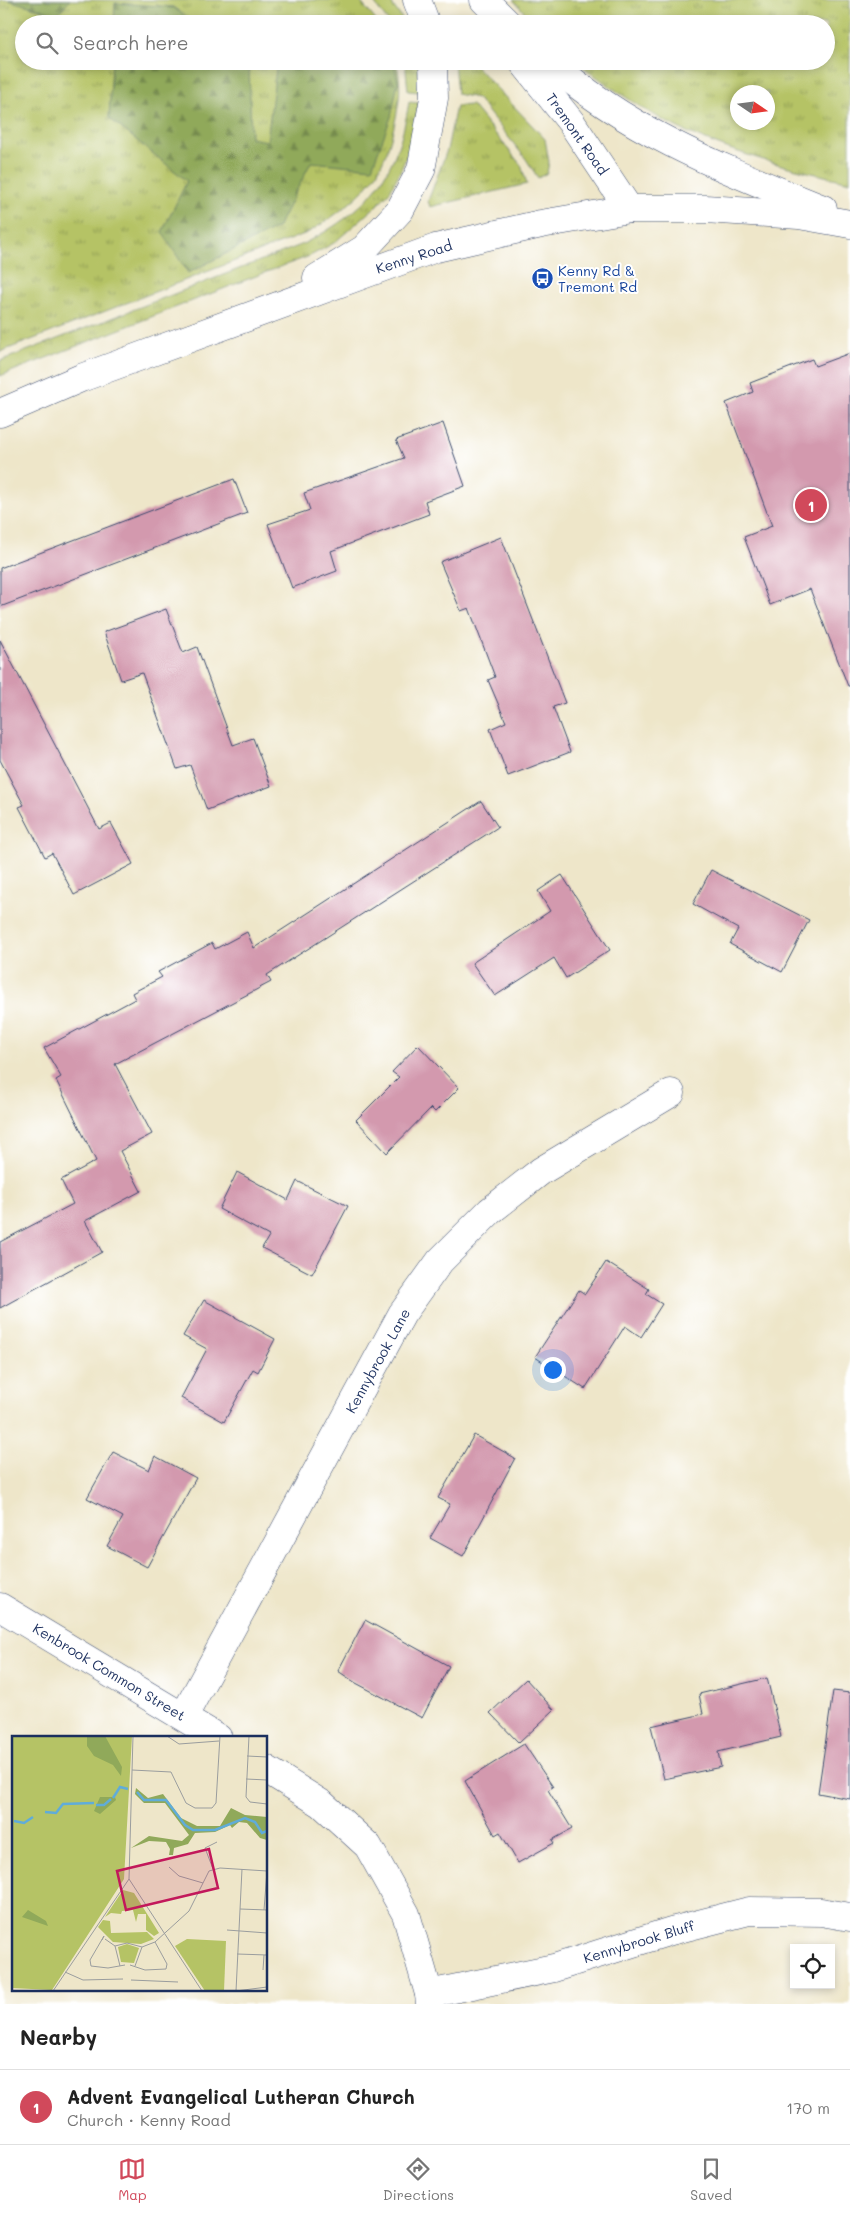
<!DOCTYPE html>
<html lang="en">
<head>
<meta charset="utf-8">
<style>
	:root { --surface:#fff; --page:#f2f2f2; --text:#222; --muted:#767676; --line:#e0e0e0; --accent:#d1495b }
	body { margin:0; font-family:Mali,sans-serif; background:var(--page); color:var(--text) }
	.controls { position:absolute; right:15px; bottom:15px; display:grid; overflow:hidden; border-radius:0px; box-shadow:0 2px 8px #0003 }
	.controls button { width:45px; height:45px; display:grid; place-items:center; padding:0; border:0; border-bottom:1px solid var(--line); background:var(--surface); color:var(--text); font:25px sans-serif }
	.compass { position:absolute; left:730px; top:85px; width:45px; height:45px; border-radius:50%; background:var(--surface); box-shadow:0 2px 8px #0003; rotate:103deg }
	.you { position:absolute; left:552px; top:1369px; width:18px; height:18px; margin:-12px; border:4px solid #fff; border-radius:50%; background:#1a73e8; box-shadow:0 0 0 8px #1a73e833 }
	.badge { display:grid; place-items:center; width:32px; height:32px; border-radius:50%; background:var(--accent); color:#fff; font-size:16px; font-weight:700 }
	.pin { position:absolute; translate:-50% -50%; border:2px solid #fff; box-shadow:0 1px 5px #0006 }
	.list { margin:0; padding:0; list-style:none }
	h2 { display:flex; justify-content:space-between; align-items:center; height:65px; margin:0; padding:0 20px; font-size:21px }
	h2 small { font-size:16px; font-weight:400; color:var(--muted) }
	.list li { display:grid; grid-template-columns:32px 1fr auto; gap:15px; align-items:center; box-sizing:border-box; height:75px; padding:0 20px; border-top:1px solid var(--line) }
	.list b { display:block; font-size:19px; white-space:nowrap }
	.list p { margin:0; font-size:16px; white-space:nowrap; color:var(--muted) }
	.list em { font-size:16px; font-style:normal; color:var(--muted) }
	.icon { flex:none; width:28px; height:28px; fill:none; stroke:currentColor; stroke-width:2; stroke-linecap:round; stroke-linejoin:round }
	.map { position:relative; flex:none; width:850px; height:2004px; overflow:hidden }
	.search { position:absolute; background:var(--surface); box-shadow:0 2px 8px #0003; left:15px; right:15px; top:15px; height:55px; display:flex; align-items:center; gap:12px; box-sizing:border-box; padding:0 18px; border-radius:28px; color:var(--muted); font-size:19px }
	.sheet { height:140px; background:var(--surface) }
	nav { display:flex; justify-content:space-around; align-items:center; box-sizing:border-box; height:70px; border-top:1px solid var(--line); background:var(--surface); font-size:14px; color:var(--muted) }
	nav a { display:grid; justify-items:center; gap:2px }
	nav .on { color:var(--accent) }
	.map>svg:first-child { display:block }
	.grass { fill:url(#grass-tufts); stroke:#687962; fill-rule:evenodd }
	.forest { fill:url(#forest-firs); stroke:#566c5c }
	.building { fill:#d399ae }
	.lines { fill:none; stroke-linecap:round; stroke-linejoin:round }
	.minor-casing { stroke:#3b4a6e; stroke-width:29 }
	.secondary-casing { stroke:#3b4a6e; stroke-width:29 }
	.primary-casing { stroke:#3b4a6e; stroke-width:29 }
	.minor { stroke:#fff; stroke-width:28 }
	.secondary { stroke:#fff; stroke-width:28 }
	.primary { stroke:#fff; stroke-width:28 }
	.labels { text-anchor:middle; stroke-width:4; stroke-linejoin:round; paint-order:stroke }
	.street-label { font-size:14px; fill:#1b2f5e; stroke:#fff }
	.transit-label { font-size:14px; fill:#164399; stroke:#fff; text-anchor:start }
	.inset-river { fill:none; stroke:#60acd9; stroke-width:2.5 }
	.inset-road { fill:none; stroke:#9a9d9e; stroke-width:1 }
	.view { fill:#c2185b; fill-opacity:0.15; stroke:#c2185b; stroke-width:2.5 }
	.inset-edge { fill:none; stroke:#1b2f5e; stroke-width:2.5 }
</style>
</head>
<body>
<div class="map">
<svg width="850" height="2004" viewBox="0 0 850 2004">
	<defs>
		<pattern id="grass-tufts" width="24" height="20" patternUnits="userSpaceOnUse" patternTransform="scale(1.25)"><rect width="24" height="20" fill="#b5c365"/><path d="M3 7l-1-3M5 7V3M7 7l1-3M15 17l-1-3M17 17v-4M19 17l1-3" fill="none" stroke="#929f56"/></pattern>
		<pattern id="forest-firs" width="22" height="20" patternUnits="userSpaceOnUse" patternTransform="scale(1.25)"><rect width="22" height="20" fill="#90a95a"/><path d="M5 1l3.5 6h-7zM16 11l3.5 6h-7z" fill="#758a4e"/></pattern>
	</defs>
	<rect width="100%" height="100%" fill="#fff"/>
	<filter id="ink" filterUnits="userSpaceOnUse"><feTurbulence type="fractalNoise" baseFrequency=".02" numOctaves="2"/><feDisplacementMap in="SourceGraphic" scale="10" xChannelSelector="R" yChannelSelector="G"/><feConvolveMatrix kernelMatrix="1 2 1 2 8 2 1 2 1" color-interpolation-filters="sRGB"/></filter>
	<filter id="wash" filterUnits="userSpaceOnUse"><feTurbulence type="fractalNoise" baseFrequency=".0096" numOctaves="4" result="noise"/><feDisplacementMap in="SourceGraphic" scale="20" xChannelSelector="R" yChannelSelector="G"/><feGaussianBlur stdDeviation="1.12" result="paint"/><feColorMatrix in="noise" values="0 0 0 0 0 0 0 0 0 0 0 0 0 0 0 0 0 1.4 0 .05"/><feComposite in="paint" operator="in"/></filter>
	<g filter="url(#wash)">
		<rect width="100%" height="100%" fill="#eee6c9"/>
		<!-- grass -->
		<g class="grass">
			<path d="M0 0H359L379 24H24V61H396C402 83 400 100 395 122 391 140 386 157 377 173 363 196 330 220 307 233L0 352Z"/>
			<polygon points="372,0 389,0 406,24 390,24"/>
			<path d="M513 0H850V182C798 170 745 157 696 136 652 118 613 89 575 61H826V24H536ZM738 92H768V122H738Z"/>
			<polygon points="405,61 418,61 420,92 408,91"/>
			<polygon points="471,61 545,139 549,162 547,173 538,178 526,159 477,98 457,94 454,62"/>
			<path d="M409 102 419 103 409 150 400 172 389 193 375 207 334 243 310 256 269 271 0 376V361L301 245C368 211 397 177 409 102Z"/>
			<polygon points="472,105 521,165 527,184 430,207 428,201 447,150 456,106"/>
		</g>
		<!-- forest -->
		<g class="forest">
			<polygon points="8,0 70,0 57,14"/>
			<polygon points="115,3 173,7 196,24 114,24"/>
			<polygon points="112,61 247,61 249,63 251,138 267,141 277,61 394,61 398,82 391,117 372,168 311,162 278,227 188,273 162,232 187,181 109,118"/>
		</g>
		<g id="blocks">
			<!-- building -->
			<g class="building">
				<polygon points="850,353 850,686 848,686 810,589 770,605 744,537 772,526 726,403 753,392 750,383 812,359 815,366"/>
				<polygon points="443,423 465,486 425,501 429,514 331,551 337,571 292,588 268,524 310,510 304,493 404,458 396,440"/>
				<polygon points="234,479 247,513 0,607 0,568"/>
				<polygon points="501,537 565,703 553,707 570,752 508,776 490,729 506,722 488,680 495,677 469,608 461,611 440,562"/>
				<polygon points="166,609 183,653 197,647 233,745 253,738 271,786 207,810 190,765 177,769 142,673 121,680 104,632"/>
				<polygon points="0,640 99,829 111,823 133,864 74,895 52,853 45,857 19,807 24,805 0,760"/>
				<polygon points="481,801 498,827 267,975 271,982 115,1064 152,1134 120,1151 141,1191 85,1221 102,1252 0,1308 0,1242 73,1204 61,1180 96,1161 56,1080 61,1077 44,1048 135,999 132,993 162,977 158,972 212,943 215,949 247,932 254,948"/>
				<polygon points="711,870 809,920 782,972 730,944 738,929 693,904"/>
				<polygon points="562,875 610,950 566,978 554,958 495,996 472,963 550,911 538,891"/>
				<polygon points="418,1045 459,1088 435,1112 431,1108 387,1153 356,1120 399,1077 392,1072"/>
				<polygon points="237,1172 288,1200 297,1181 348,1206 312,1274 262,1248 269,1236 219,1209"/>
				<polygon points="606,1262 649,1289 646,1294 662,1304 641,1337 625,1326 585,1389 535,1357 579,1290 585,1294"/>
				<polygon points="204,1300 275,1339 258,1372 253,1369 224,1422 181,1398 207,1349 183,1336"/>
				<polygon points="474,1435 515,1458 463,1556 430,1538 450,1504 438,1498"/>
				<polygon points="113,1452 149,1470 155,1456 196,1478 147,1567 107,1546 123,1517 87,1498"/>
				<polygon points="365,1620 449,1666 422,1718 356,1683 338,1671"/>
				<polygon points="767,1678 781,1737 718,1752 721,1767 664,1779 651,1726 703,1714 699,1694"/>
				<polygon points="526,1679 554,1710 519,1743 490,1713"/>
				<polygon points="833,1691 850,1693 850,1799 818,1793"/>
				<polygon points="524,1744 553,1787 548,1790 572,1829 552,1840 554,1843 518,1863 500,1832 495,1835 465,1781"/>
			</g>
		</g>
	</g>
	<g filter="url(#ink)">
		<use href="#blocks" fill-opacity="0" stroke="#3b4a6e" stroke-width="1"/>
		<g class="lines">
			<defs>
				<g id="minor">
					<polyline points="0,1607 218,1738"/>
					<polyline points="184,1716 402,1314 440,1261 490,1211 541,1171 671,1093"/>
					<polyline points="266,1769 322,1804 368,1846 406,1914 429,1994 430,2004"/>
					<polyline points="429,1994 554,1968 671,1931 749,1911 821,1912 850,1917"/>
				</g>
				<g id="secondary">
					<polyline points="417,0 426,24"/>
					<polyline points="317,278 364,249 400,210 421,170 434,98 433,61"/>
					<polyline points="0,413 81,378 436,248 541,224 629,209"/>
				</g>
				<g id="primary">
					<polyline points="484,0 508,24"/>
					<polyline points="522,61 571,122 629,209 705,209 799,215 850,224"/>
					<path d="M549 61C627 132 727 170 823 209"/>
				</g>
			</defs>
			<!-- minor casing -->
			<use href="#minor" class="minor-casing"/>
			<!-- secondary casing -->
			<use href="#secondary" class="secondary-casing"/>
			<!-- primary casing -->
			<use href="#primary" class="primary-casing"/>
			<!-- minor -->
			<use href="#minor" class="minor"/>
			<!-- secondary -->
			<use href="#secondary" class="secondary"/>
			<!-- primary -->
			<use href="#primary" class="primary"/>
		</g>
	</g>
	<!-- icons -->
	<defs>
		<symbol id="bus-disc" viewBox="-11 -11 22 22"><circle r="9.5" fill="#1a4fb4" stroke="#fff"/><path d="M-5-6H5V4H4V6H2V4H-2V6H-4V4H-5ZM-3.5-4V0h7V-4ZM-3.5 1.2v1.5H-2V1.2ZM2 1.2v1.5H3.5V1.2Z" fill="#fff"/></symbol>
	</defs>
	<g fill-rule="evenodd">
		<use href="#bus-disc" x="530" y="266" width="25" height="25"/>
	</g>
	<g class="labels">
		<!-- street labels -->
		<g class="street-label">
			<text transform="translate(577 134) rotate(55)" y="5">Tremont Road</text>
			<text transform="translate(414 257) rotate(-18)" y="5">Kenny Road</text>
			<text transform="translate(378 1361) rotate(-61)" y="5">Kennybrook Lane</text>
			<text transform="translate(109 1672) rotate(31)" y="5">Kenbrook Common Street</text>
			<text transform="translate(639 1942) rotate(-17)" y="5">Kennybrook Bluff</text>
		</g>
		<!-- transit labels -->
		<g class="transit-label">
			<text x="558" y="276">Kenny Rd &amp;<tspan x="558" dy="16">Tremont Rd</tspan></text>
		</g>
	</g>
	<!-- overview -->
	<g transform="translate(12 1736)">
		<rect width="255" height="255" fill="#eee6c9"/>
		<path d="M0 0H120L112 143 40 254 0 252ZM111 154 122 157 147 197 142 200 134 194V178H126L124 186 121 174 110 175 109 178 99 177 93 181ZM91 184 98 185 99 197 135 196 142 203 129 208 101 206 86 191Z" fill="#b5c365"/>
		<path d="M75 0H93L110 31 109 40 101 29 82 20 75 10ZM124 52 136 62 151 58 169 82 185 90H208L219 72 233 79 255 81V104L248 102 235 87 227 86 220 92 218 89 203 96 183 97 176 108 162 112 161 119H157L158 113 154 106 137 105 119 112 137 100 170 105 177 99 153 67H132L123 58ZM88 61H103L104 64 88 78 82 75ZM16 174 34 185 36 190 10 181Z" fill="#90a95a"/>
		<path d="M115 208 127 212 122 227 109 226 106 211Z" fill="#b5c365"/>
		<path d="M175 203 214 205 212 255H193L163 210Z" fill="#b5c365"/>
		<path class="inset-river" d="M125 56 132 64H154L173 89 181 94H203L233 82 243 86 250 97 255 95M101 62 108 51 116 53M84 69H92L99 63M33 76 44 77 51 68 82 67M2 85 12 87 21 81"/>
		<path class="inset-road" d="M121 0 117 143 190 255M155 0 167 8 207 5M237 0 234 61 238 66 255 68M235 20 255 21M120 34 159 36 174 67 183 72H200L204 67 208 0M234 43 255 44M157 131 167 140 191 147M201 133 193 112 205 106M228 173 255 174M252 174 255 135M215 194 255 197M93 203 103 210 115 207 130 211 143 206M90 204 92 200 78 224 79 230 96 232 113 229M143 206 177 175 197 135 208 132 255 135M103 210 108 230M225 218 255 219M118 229 133 234 154 233 155 228 143 206M123 230 130 211M251 234 252 219M53 236 71 244 111 243M119 244 166 246M41 255 117 143M224 255 230 133M224 255 255 251"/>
		<path class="view" d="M197 113 206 152 114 174 105 135Z"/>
		<rect width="255" height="255" class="inset-edge"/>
	</g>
</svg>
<div class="controls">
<button><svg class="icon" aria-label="locate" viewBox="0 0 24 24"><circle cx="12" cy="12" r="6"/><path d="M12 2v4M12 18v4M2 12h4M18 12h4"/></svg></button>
</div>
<svg class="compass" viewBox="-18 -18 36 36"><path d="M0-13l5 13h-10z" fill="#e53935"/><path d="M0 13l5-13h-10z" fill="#767676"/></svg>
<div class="you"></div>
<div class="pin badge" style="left:811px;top:505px">1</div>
<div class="search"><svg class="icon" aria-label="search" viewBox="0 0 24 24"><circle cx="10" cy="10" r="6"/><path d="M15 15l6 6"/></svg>Search here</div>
</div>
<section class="sheet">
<h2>Nearby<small></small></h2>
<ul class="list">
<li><span class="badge">1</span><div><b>Advent Evangelical Lutheran Church</b><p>Church · Kenny Road</p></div><em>170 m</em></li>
</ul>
</section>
<nav>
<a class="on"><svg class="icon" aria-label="map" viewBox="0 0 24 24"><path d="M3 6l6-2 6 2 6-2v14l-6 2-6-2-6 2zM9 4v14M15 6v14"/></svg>Map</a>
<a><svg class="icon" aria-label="directions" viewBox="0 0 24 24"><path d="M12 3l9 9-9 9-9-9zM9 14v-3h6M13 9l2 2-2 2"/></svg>Directions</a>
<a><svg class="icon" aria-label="saved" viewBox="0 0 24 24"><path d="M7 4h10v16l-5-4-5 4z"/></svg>Saved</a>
</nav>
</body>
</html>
